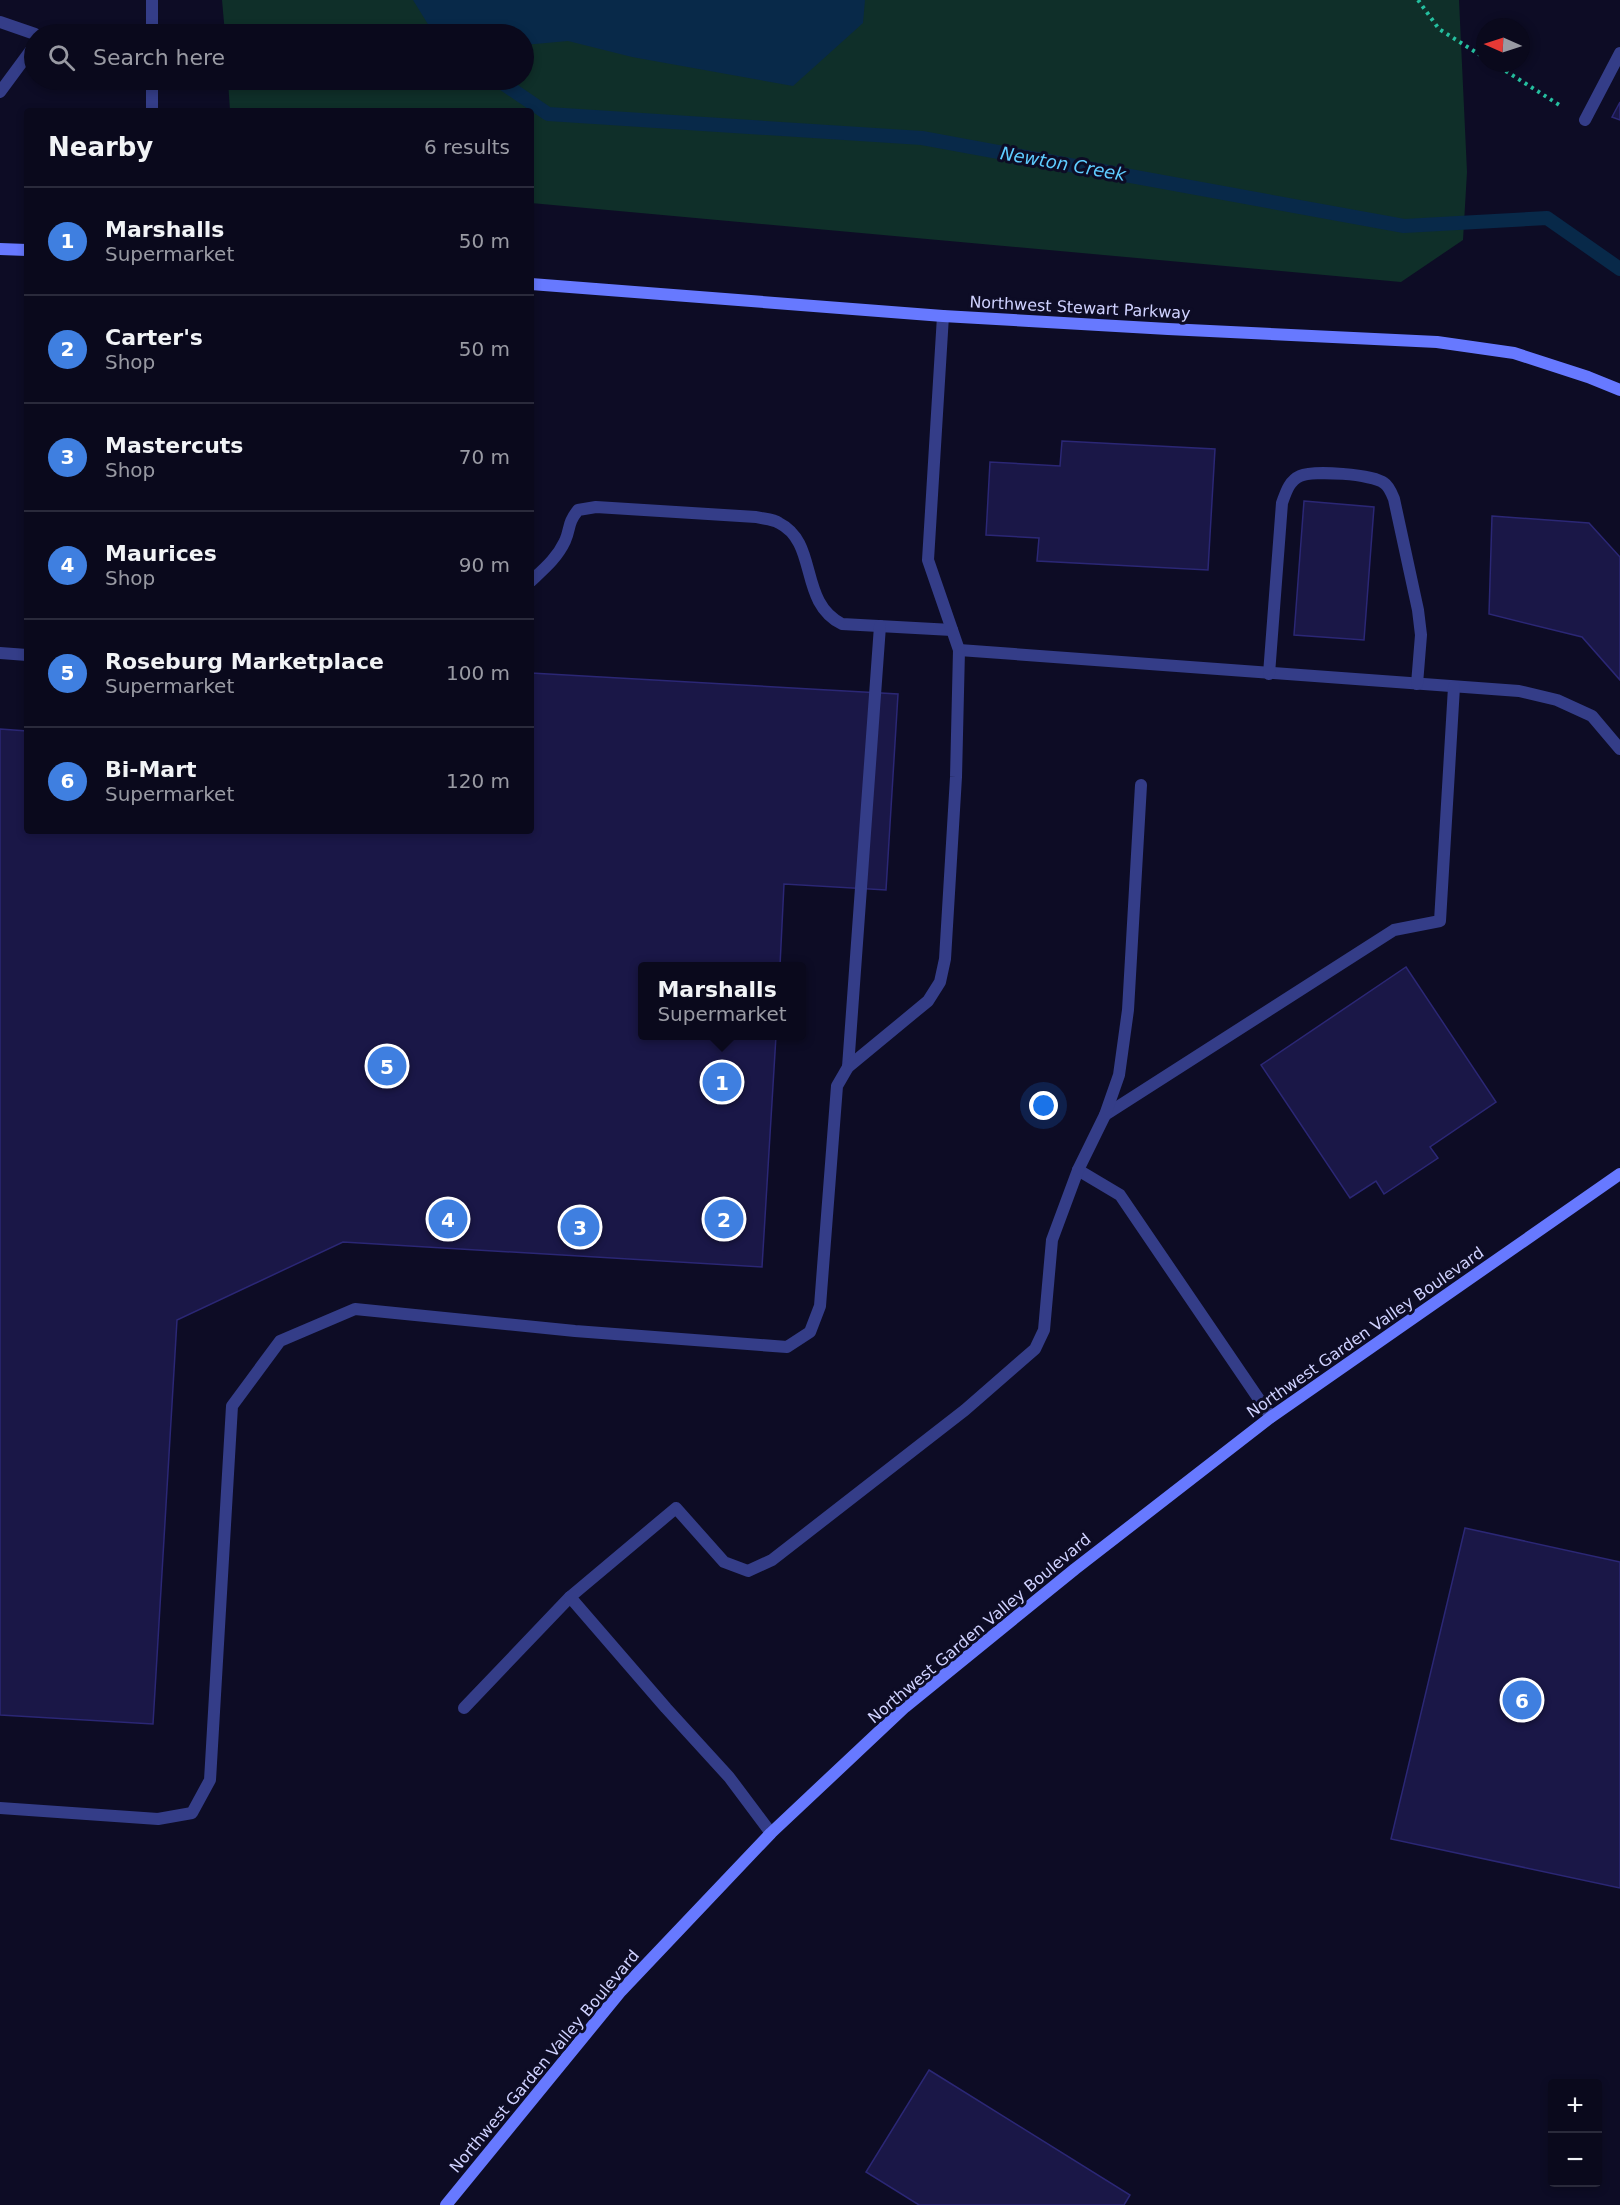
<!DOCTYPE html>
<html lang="en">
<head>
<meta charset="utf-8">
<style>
	:root { --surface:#0a091c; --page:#181729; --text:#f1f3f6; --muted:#999aa3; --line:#2a2a3b; --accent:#00fbf0 }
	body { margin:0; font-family:"DejaVu Sans",sans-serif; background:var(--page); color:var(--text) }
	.controls { position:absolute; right:18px; bottom:18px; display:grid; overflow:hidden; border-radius:6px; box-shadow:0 3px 9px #0003 }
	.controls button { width:54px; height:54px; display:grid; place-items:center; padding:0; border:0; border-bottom:2px solid var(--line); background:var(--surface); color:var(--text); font:30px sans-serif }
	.compass { position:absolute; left:1476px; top:18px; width:54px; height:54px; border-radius:50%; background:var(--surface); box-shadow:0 3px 9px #0003; rotate:273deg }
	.you { position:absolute; left:1044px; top:1106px; width:21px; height:21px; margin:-15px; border:4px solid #fff; border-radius:50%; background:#1a73e8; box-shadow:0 0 0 9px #1a73e833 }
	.badge { display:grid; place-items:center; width:39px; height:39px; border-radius:50%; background:var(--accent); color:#fff; font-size:20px; font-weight:700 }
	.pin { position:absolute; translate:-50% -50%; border:3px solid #fff; box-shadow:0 2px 6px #0006 }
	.popup { position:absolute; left:638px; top:962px; width:168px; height:78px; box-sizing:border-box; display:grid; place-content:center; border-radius:6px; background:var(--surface); filter:drop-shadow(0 2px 4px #0005); font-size:20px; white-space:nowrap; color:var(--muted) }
	.popup b { font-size:22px; color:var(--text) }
	.popup::after { content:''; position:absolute; left:50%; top:100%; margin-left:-12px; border:12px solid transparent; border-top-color:var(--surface) }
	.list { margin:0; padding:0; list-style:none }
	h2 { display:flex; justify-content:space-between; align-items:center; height:78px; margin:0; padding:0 24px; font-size:26px }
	h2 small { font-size:20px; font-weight:400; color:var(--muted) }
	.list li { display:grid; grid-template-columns:39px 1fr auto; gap:18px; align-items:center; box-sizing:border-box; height:108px; padding:0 24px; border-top:2px solid var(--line) }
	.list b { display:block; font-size:22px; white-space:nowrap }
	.list p { margin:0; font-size:20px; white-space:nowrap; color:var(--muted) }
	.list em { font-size:20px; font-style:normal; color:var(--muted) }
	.icon { flex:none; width:33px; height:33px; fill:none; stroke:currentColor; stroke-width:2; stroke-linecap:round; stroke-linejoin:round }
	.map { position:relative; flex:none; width:1620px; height:2205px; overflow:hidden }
	.search { position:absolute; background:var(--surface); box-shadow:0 3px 9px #0003; left:24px; top:24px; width:510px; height:66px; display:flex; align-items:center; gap:15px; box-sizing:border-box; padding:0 21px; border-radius:33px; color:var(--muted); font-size:22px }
	.panel { position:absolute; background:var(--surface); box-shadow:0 3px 9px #0003; left:24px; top:108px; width:510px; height:726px; border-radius:6px }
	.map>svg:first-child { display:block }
	.green { fill:#0f2f29 }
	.water { fill:#082949 }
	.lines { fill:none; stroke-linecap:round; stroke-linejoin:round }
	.stream { stroke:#082949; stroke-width:14 }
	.building { fill:#1a1747; stroke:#2b2775; stroke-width:1.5 }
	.path { stroke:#25bf9f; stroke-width:4; stroke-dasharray:3 4.5; stroke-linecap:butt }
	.service { stroke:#343d88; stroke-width:12 }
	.secondary { stroke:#6779ff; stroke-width:12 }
	.labels { text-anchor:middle; stroke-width:6; stroke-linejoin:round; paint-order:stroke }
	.street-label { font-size:16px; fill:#d0d2ff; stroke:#0d0c25 }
	.water-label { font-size:18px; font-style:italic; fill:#5eccff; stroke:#0d0c25 }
</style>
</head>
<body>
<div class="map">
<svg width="1620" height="2205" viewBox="0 0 1620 2205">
	<rect width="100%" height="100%" fill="#0d0c25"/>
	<!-- green -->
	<polygon class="green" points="222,0 1459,0 1467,172 1463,240 1401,282 531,203 531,111 230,111 228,80 524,80 524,34 225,34"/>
	<!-- water -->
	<polygon class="water" points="413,0 865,0 863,23 793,86 632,57 568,41 524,45 524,34 434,34"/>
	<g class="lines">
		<!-- stream -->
		<polyline class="stream" points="498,80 548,114 922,138 1404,226 1547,218 1620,269"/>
	</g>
	<!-- building -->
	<g class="building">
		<polygon points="1620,102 1620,120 1612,117"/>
		<polygon points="1062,441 1215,449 1208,570 1037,561 1039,538 986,535 990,462 1060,466"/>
		<polygon points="1304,501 1374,507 1364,640 1294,635"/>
		<polygon points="1492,516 1589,523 1620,557 1620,680 1582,637 1489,614"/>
		<polygon points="531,673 898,694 886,890 784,884 780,966 642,966 642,1036 776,1036 762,1267 343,1242 177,1320 153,1724 0,1715 0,729 27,731 27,831 531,831"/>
		<polygon points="1406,967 1496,1102 1430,1147 1438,1158 1384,1194 1376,1181 1350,1198 1261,1065"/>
		<polygon points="1465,1528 1620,1562 1620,1888 1391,1839"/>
		<polygon points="929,2070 1130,2195 1124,2205 919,2205 866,2172"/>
	</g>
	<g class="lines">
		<!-- path -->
		<g class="path">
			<polyline points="1418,0 1439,29 1485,58"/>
			<polyline points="1493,63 1561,106"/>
		</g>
		<!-- service -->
		<g class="service">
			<polyline points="152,0 152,34"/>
			<polyline points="0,22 35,34"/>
			<polyline points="152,80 152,111"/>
			<polyline points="0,92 34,46"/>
			<polyline points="1585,120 1620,53"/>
			<path d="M531 581C545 568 557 558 565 541 571 527 567 524 578 510L596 507 756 517C764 519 773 519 779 523 819 543 798 602 842 624L952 630"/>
			<polyline points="959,650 1519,691 1557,700 1592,716 1620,749"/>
			<polyline points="0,653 27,655"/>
			<path d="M1269 674 1282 503C1286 492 1289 481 1300 476 1313 470 1373 474 1384 483 1389 486 1392 494 1394 499L1418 610 1421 635 1417 684"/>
			<polyline points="848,1067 880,626"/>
			<polyline points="1105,1115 1394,930 1440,921 1454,687"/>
			<polyline points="1078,1170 1120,1195 1271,1417"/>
			<polyline points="464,1708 570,1597"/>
			<polyline points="0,1808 158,1819 192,1813 210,1780 232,1406 280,1341 355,1309 575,1331 787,1347 810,1332 820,1306 837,1086 848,1067 928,1001 940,982 945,959 956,777 959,650 928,560 943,316"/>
			<polyline points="771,1833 729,1777 666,1708 570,1597 676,1508 724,1562 748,1571 772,1560 965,1410 1035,1349 1044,1330 1052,1240 1078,1170 1105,1115 1119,1075 1128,1010 1141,785"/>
		</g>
		<!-- secondary -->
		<g class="secondary">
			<polyline points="0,249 27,250"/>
			<polyline points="531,284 943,316 1168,329 1437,342 1514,353 1588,377 1620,390"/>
			<polyline points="446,2205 621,1991 771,1833 905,1707 1075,1569 1271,1417 1620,1174"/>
		</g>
	</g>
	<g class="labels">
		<!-- street labels -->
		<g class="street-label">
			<text transform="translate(1080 307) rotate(3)" y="6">Northwest Stewart Parkway</text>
			<text transform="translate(1365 1332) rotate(-35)" y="6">Northwest Garden Valley Boulevard</text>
			<text transform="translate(979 1628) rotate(-40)" y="6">Northwest Garden Valley Boulevard</text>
			<text transform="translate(544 2061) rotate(-50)" y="6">Northwest Garden Valley Boulevard</text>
		</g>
		<!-- water labels -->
		<g class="water-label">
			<text transform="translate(1063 164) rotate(10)" y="6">Newton Creek</text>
		</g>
	</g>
</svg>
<div class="controls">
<button>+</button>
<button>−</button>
</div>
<svg class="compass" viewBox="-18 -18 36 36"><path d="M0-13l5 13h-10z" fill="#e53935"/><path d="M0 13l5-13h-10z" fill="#999aa3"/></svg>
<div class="you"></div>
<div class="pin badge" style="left:722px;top:1082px;background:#3f7fe0">1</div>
<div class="popup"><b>Marshalls</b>Supermarket</div>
<div class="pin badge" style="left:724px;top:1219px;background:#3f7fe0">2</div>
<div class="pin badge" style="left:580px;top:1227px;background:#3f7fe0">3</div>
<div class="pin badge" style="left:448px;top:1219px;background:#3f7fe0">4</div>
<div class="pin badge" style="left:387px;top:1066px;background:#3f7fe0">5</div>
<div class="pin badge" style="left:1522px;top:1700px;background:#3f7fe0">6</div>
<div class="search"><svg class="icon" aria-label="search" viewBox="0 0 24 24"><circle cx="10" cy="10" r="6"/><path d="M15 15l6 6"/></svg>Search here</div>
<section class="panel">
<h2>Nearby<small>6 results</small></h2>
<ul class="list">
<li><span class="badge" style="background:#3f7fe0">1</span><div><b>Marshalls</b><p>Supermarket</p></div><em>50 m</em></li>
<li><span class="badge" style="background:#3f7fe0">2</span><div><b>Carter's</b><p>Shop</p></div><em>50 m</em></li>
<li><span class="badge" style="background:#3f7fe0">3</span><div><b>Mastercuts</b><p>Shop</p></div><em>70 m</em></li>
<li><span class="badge" style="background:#3f7fe0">4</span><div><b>Maurices</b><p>Shop</p></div><em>90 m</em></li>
<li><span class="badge" style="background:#3f7fe0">5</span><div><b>Roseburg Marketplace</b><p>Supermarket</p></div><em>100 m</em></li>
<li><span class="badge" style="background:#3f7fe0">6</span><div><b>Bi-Mart</b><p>Supermarket</p></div><em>120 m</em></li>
</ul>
</section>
</div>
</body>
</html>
